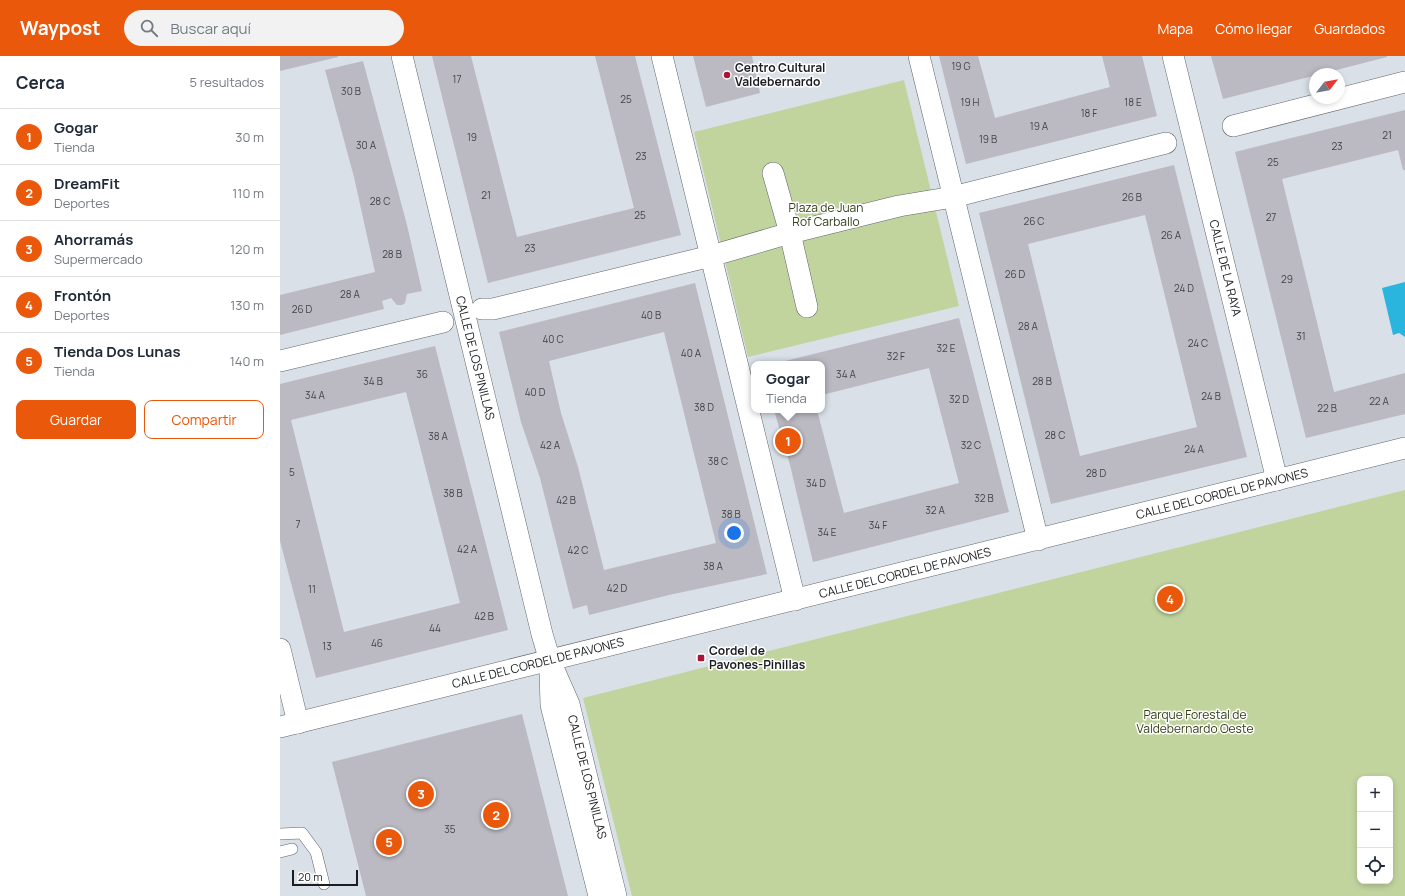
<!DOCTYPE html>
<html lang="es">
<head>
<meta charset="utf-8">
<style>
	:root { --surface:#fff; --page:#f2f2f3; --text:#1f2937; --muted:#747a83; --line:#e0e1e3; --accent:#ea580c }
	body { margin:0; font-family:Manrope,sans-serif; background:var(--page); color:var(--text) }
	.controls { position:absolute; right:12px; bottom:12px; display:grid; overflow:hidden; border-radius:8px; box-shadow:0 2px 6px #0003 }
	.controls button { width:36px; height:36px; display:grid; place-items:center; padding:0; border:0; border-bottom:1px solid var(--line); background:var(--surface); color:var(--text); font:20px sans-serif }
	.compass { position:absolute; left:1029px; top:12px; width:36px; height:36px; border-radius:50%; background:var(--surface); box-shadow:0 2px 6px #0003; rotate:59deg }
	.scale { position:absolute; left:12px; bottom:10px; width:66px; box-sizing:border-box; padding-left:4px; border:2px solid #1b1d20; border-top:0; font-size:11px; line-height:14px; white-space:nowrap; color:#1b1d20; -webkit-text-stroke:3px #fff; paint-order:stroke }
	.you { position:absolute; left:454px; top:477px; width:14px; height:14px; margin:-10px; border:3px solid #fff; border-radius:50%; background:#1a73e8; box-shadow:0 0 0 6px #1a73e833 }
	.badge { display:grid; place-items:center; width:26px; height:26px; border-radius:50%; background:var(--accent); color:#fff; font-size:13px; font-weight:700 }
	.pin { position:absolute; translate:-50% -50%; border:2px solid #fff; box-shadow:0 1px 4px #0006 }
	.popup { position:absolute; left:471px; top:305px; width:74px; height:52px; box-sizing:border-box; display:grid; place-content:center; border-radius:8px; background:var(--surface); filter:drop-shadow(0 1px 3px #0005); font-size:13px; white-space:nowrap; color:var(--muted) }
	.popup b { font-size:15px; color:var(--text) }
	.popup::after { content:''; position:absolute; left:50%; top:100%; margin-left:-8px; border:8px solid transparent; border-top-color:var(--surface) }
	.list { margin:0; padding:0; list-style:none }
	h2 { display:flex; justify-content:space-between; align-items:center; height:52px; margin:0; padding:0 16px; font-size:17px }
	h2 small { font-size:13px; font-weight:400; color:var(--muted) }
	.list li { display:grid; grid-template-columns:26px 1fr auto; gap:12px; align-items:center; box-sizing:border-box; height:56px; padding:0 16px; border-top:1px solid var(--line) }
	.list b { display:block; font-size:15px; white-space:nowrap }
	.list p { margin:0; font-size:13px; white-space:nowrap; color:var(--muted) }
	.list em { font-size:13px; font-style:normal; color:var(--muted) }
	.actions { display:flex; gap:8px; padding:12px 16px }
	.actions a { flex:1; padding:9px 0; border:1px solid var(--accent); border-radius:8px; text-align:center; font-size:14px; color:var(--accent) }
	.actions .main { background:var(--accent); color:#fff }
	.icon { flex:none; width:22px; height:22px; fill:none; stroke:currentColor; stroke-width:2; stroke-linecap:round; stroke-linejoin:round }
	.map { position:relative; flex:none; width:1125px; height:840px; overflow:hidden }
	header { display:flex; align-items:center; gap:24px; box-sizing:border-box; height:56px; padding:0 20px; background:var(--accent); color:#fff }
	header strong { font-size:19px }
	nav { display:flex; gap:22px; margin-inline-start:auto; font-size:14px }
	.search { width:280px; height:36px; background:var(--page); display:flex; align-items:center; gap:10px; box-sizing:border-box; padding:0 14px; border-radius:22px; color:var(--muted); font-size:15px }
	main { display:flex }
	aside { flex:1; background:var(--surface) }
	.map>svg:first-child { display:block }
	.green { fill:#c1d49e; fill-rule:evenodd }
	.water { fill:#29b5dd }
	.building { fill:#bbb9c2; fill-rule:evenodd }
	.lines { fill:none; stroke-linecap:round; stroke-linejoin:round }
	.lane-casing { stroke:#5f656c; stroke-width:12 }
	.street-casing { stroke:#5f656c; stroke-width:22 }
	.lane { stroke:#fff; stroke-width:11 }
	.street { stroke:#fff; stroke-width:21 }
	.poi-dot { fill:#aa1437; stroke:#fff; stroke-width:1.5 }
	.labels { text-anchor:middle; stroke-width:3; stroke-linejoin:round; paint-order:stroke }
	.number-label { font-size:10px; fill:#434448 }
	.poi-label { font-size:12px; font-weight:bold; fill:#1b1d20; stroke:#fff; text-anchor:start }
	.park-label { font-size:12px; fill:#323d16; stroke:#fff }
	.street-label { font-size:12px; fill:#1b1d20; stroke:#fff }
</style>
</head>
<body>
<header>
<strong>Waypost</strong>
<div class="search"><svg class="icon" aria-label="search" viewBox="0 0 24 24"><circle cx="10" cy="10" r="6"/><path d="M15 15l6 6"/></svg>Buscar aquí</div>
<nav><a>Mapa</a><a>Cómo llegar</a><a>Guardados</a></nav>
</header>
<main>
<aside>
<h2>Cerca<small>5 resultados</small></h2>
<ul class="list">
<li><span class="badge">1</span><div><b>Gogar</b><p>Tienda</p></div><em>30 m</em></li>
<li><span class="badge">2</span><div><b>DreamFit</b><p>Deportes</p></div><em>110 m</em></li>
<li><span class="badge">3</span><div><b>Ahorramás</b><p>Supermercado</p></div><em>120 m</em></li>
<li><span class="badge">4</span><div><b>Frontón</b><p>Deportes</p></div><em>130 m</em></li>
<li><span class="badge">5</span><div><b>Tienda Dos Lunas</b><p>Tienda</p></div><em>140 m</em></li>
</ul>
<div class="actions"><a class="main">Guardar</a><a>Compartir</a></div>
</aside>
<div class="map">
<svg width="1125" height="840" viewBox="0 0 1125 840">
	<rect width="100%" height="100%" fill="#d9e0e8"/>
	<!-- green -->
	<g class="green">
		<polygon points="624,24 679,250 468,301 414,76"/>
		<path d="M1125 434V840H352L303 642ZM1080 723H1110V825H1080Z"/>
	</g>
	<!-- water -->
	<polygon class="water" points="1125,226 1125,281 1119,277 1113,279 1102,232"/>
	<!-- building -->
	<g class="building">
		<polygon points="0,0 58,0 58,1 0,15"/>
		<polygon points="152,0 191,0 237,181 354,152 315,0 355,0 401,179 208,227"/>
		<polygon points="413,0 472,0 480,37 426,51"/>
		<polygon points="659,0 698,0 715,62 830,31 822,0 862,0 877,60 686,108"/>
		<polygon points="931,0 1107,0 1107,1 943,43"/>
		<polygon points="83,5 127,169 142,235 127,238 125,247 122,249 117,249 111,242 102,245 104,253 0,279 0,239 95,216 74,121 45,14"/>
		<polygon points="1125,54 1125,114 1123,114 1118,94 1002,123 1054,336 1125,317 1125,358 1026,382 955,96"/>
		<path d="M894 109 967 401 771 448 699 157ZM865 159 917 371 800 400 748 188Z"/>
		<path d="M415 227 487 518 389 539 309 559 307 549 293 553 260 422 241 366 219 276ZM384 276 436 487 324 514 298 411 281 357 269 305Z"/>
		<polygon points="679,262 729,456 533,506 510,409 494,354 537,354 564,457 679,427 649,312 542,339 542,308 497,307"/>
		<path d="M155 290 228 574 36 622 0 485V328ZM126 336 180 547 64 576 11 364Z"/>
		<polygon points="242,658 288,840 86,840 52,706"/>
	</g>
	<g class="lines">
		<defs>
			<g id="lane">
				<polyline points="0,778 22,777 36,796 44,828"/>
				<polyline points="0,796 12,793"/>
			</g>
			<g id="street">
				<polyline points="122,0 262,578 270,605 289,648 336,840"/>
				<polyline points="382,0 515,544"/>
				<polyline points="639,0 758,484"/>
				<polyline points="893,0 997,424"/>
				<polyline points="953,70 1125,26"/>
				<polyline points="493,117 510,177 527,251"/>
				<polyline points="202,253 213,253 431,200 510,177 619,150 673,141 886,87"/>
				<polyline points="0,305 163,266"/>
				<polyline points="0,593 18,667"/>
				<polyline points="270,615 271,649 319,840"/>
				<polyline points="0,671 1125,392"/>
			</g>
		</defs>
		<!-- lane casing -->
		<use href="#lane" class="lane-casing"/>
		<!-- street casing -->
		<use href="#street" class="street-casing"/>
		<!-- lane -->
		<use href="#lane" class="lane"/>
		<!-- street -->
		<use href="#street" class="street"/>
	</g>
	<!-- markers -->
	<g class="poi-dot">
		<circle cx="447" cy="19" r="4"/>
		<rect x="417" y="598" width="8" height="8" rx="2"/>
	</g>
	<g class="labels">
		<!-- number labels -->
		<g class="number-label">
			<text x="681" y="14">19 G</text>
			<text x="177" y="27">17</text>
			<text x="71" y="39">30 B</text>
			<text x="346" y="47">25</text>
			<text x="690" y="50">19 H</text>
			<text x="853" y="50">18 E</text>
			<text x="809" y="61">18 F</text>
			<text x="759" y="74">19 A</text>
			<text x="1107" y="83">21</text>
			<text x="192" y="85">19</text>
			<text x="708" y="87">19 B</text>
			<text x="86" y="93">30 A</text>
			<text x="1057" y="94">23</text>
			<text x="361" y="104">23</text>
			<text x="993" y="110">25</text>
			<text x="206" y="143">21</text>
			<text x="852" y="145">26 B</text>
			<text x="100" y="149">28 C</text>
			<text x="360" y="163">25</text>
			<text x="991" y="165">27</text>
			<text x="754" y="169">26 C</text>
			<text x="891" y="183">26 A</text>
			<text x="250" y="196">23</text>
			<text x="112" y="202">28 B</text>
			<text x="735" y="222">26 D</text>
			<text x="1007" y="227">29</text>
			<text x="904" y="236">24 D</text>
			<text x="70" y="242">28 A</text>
			<text x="22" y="257">26 D</text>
			<text x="371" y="263">40 B</text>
			<text x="748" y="274">28 A</text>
			<text x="1021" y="284">31</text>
			<text x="273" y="287">40 C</text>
			<text x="918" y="291">24 C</text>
			<text x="666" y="296">32 E</text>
			<text x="411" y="301">40 A</text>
			<text x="616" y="304">32 F</text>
			<text x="142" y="322">36</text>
			<text x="566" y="322">34 A</text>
			<text x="93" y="329">34 B</text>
			<text x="762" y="329">28 B</text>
			<text x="255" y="340">40 D</text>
			<text x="35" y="343">34 A</text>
			<text x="931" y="344">24 B</text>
			<text x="679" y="347">32 D</text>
			<text x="1099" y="349">22 A</text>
			<text x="424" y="355">38 D</text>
			<text x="1047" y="356">22 B</text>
			<text x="775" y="383">28 C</text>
			<text x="158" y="384">38 A</text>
			<text x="270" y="393">42 A</text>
			<text x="691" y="393">32 C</text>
			<text x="914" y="397">24 A</text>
			<text x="438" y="409">38 C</text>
			<text x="12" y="420">5</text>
			<text x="816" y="421">28 D</text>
			<text x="536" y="431">34 D</text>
			<text x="173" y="441">38 B</text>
			<text x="704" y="446">32 B</text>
			<text x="286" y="448">42 B</text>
			<text x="655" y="458">32 A</text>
			<text x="451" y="462">38 B</text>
			<text x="18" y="472">7</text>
			<text x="598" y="473">34 F</text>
			<text x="547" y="480">34 E</text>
			<text x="187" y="497">42 A</text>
			<text x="298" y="498">42 C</text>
			<text x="433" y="514">38 A</text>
			<text x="337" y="536">42 D</text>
			<text x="32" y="537">11</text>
			<text x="204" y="564">42 B</text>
			<text x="155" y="576">44</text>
			<text x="97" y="591">46</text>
			<text x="47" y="594">13</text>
			<text x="170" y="777">35</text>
		</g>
		<!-- poi labels -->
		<g class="poi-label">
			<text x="455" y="16">Centro Cultural<tspan x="455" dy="14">Valdebernardo</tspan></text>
			<text x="429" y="599">Cordel de<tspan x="429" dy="14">Pavones-Pinillas</tspan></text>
		</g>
		<!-- park labels -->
		<g class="park-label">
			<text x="546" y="156">Plaza de Juan<tspan x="546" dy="14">Rof Carballo</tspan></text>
			<text x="915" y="663">Parque Forestal de<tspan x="915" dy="14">Valdebernardo Oeste</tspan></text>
		</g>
		<!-- street labels -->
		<g class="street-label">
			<text transform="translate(945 212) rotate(76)" y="4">CALLE DE LA RAYA</text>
			<text transform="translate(195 302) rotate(76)" y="4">CALLE DE LOS PINILLAS</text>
			<text transform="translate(942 438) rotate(-14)" y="4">CALLE DEL CORDEL DE PAVONES</text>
			<text transform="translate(625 517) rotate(-14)" y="4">CALLE DEL CORDEL DE PAVONES</text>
			<text transform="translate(258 607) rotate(-14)" y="4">CALLE DEL CORDEL DE PAVONES</text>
			<text transform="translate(307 721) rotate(76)" y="4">CALLE DE LOS PINILLAS</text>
		</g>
	</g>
</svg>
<div class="controls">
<button>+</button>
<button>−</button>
<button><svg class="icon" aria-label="locate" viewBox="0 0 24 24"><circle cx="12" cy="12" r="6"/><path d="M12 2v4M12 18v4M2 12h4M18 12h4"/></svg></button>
</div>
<svg class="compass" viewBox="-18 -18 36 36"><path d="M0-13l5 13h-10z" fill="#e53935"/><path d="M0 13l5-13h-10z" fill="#747a83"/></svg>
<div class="scale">20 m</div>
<div class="you"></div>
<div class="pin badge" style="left:508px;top:385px">1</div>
<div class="popup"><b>Gogar</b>Tienda</div>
<div class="pin badge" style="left:216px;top:759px">2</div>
<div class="pin badge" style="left:141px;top:738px">3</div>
<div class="pin badge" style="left:890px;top:543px">4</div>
<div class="pin badge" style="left:109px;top:786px">5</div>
</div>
</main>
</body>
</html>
